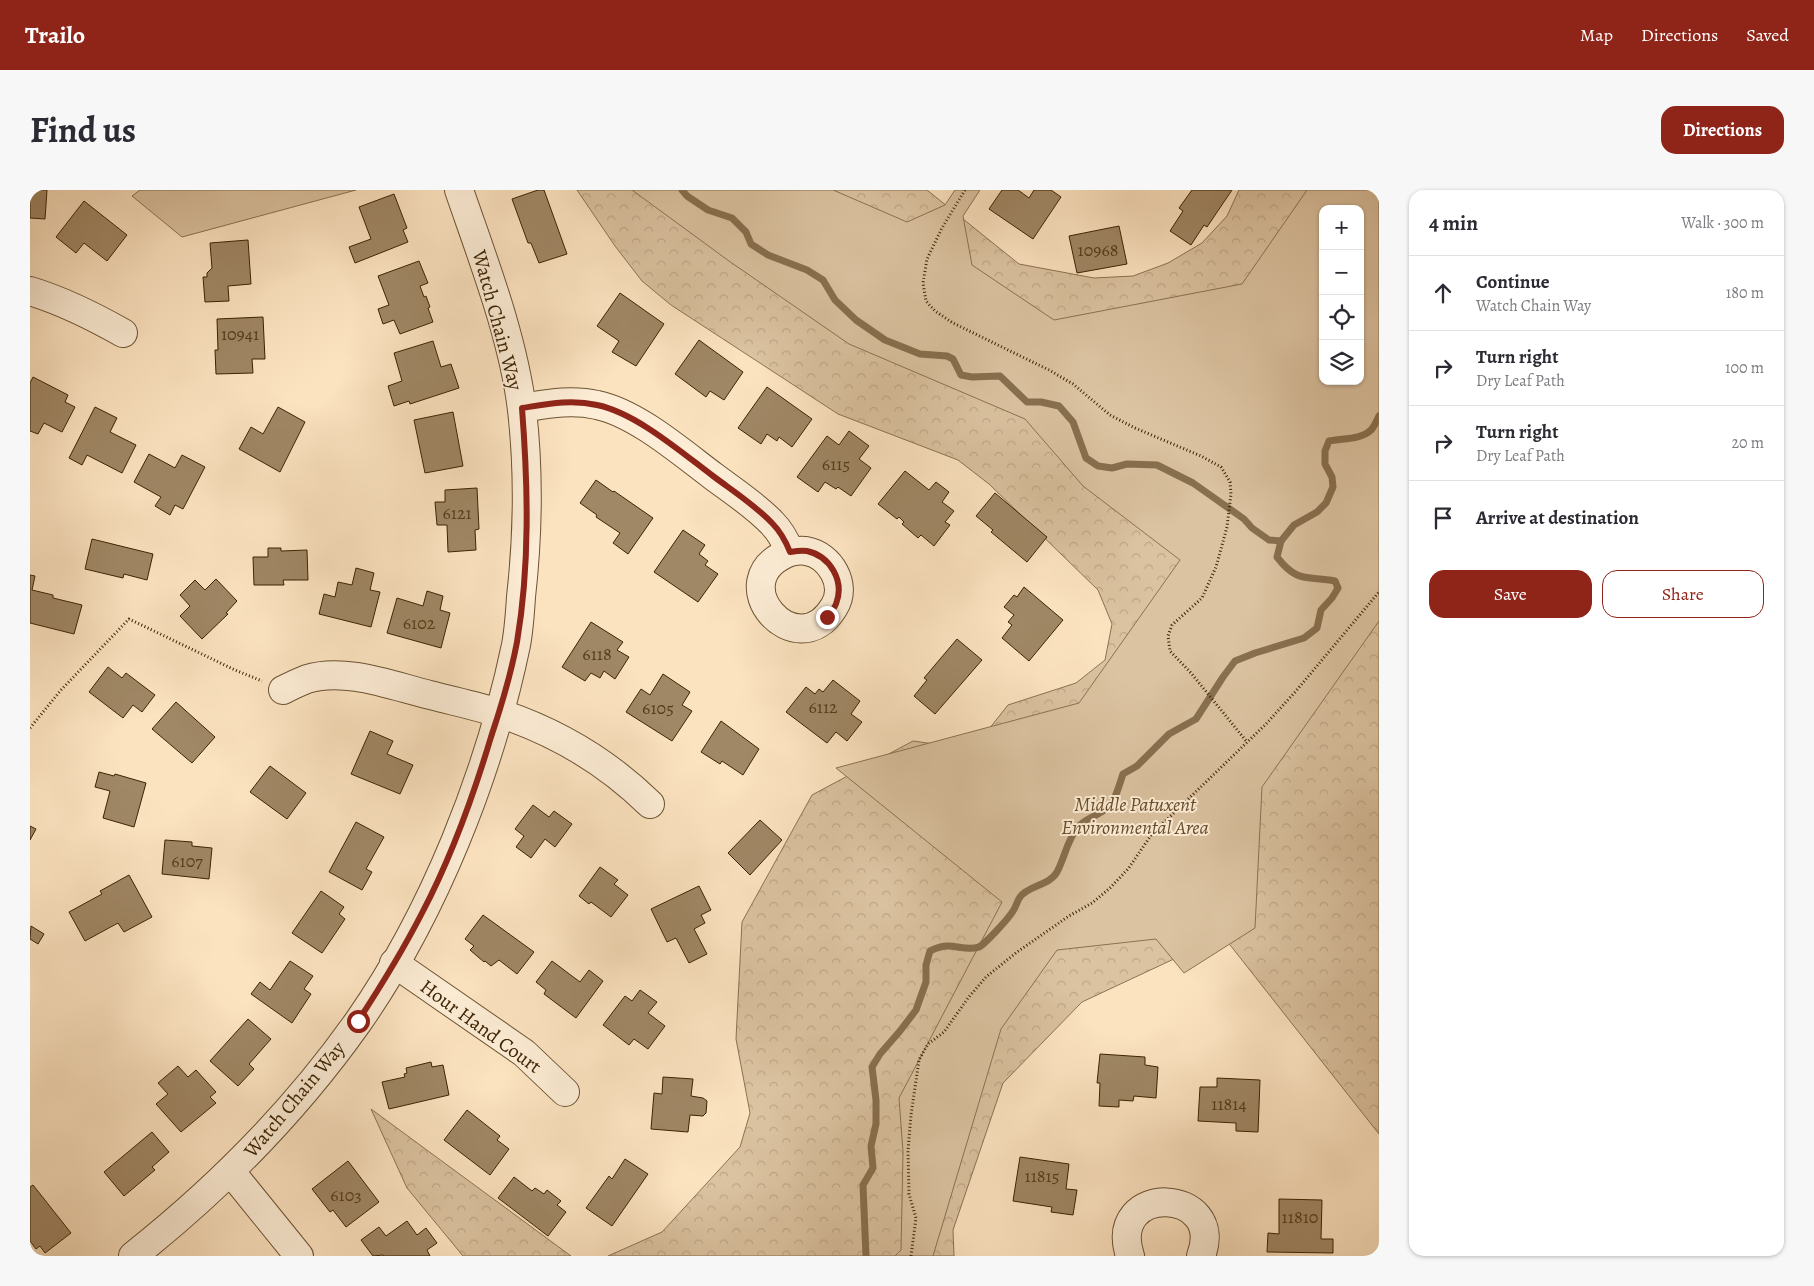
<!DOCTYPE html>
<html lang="en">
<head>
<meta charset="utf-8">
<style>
	:root { --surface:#fff; --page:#f7f7f7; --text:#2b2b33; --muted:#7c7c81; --line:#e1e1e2; --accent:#8f2418 }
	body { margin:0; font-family:Alegreya,serif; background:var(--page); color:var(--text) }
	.controls { position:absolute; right:15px; top:15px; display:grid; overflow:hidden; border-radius:10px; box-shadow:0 1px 4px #0004 }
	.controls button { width:45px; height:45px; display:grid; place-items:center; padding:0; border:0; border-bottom:1px solid var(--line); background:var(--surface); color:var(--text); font:25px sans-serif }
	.stop { position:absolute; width:15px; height:15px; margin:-11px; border:4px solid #8f2418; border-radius:50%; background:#fff }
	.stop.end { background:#8f2418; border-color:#fff; box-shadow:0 1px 5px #0008 }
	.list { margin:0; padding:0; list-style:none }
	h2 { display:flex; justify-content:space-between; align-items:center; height:65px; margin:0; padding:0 20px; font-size:21px }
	h2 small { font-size:16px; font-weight:400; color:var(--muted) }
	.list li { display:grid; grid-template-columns:32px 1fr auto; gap:15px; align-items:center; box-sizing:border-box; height:75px; padding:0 20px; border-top:1px solid var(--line) }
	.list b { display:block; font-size:19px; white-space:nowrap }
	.list p { margin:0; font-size:16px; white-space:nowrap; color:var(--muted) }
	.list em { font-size:16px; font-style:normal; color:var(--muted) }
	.actions { display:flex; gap:10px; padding:15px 20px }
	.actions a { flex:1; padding:11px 0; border:1px solid var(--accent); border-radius:15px; text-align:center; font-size:18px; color:var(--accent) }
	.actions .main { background:var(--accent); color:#fff }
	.icon { flex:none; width:28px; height:28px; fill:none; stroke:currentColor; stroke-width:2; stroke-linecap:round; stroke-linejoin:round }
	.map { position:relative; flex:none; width:1349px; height:1066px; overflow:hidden; border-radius:15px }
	header { display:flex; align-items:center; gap:30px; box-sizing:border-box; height:70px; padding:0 25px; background:var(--accent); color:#fff }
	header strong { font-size:24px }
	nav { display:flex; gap:28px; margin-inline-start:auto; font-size:18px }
	.intro { display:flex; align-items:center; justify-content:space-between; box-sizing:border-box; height:120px; padding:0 30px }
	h1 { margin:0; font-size:35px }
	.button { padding:12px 22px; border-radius:15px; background:var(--accent); color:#fff; font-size:18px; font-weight:700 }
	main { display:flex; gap:30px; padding:0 30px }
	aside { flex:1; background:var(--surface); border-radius:15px; box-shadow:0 1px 4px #0004 }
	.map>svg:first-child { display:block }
	.forest { fill:url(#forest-crowns); stroke:#8c7252; fill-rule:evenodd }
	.park { fill:#dbc2a0; stroke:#8c7252; fill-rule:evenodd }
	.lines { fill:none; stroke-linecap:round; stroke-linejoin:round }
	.stream { stroke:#886f4e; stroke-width:7 }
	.building { fill:#a08765; stroke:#3c2303 }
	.minor-casing { stroke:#6c5332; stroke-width:30 }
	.path { stroke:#3c2303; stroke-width:3; stroke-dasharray:1 2.5; stroke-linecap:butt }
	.minor { stroke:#fdedd6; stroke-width:28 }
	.route { stroke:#8f2418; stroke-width:6 }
	.labels { text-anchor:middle; stroke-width:4; stroke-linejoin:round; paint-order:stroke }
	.number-label { font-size:18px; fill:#553c1c }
	.street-label { font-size:20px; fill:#3c2303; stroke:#fdedd6 }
	.park-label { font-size:20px; font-style:italic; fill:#644b2a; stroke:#fdedd6 }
</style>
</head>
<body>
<header>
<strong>Trailo</strong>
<nav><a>Map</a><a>Directions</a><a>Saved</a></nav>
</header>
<div class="intro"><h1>Find us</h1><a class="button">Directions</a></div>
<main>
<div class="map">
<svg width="1349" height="1066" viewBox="0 0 1349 1066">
	<defs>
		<pattern id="forest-crowns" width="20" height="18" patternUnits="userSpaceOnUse" patternTransform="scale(1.25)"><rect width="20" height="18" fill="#dbc2a0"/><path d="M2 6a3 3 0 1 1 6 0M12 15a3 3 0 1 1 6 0" fill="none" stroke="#bda688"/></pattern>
	</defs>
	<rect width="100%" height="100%" fill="#fce3c0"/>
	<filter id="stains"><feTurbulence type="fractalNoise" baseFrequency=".004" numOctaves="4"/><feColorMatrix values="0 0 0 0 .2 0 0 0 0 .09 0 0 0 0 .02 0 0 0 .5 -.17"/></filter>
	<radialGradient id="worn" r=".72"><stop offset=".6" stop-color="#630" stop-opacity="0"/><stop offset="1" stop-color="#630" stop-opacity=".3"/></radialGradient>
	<!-- forest -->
	<g class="forest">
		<path d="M547 0H897L989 74 1064 88 1103 86 1138 73 1172 53 1197 26 1209 0H1349V944L1193 746 1052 812 973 893 923 1040 924 1066H578L632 1042 710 957 720 923 706 849 712 732 782 605 883 551 919 556 955 544 978 515 1046 493 1075 470 1082 434 1068 400 959 294 928 270 808 224 641 115 612 91 585 56ZM1293 19H1330V191H1293Z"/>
		<polygon points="341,919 541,1066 433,1066 377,998"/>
	</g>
	<!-- park -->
	<g class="park">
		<polygon points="110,0 326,0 152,47 102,6"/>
		<path d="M602 0H803L877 32 915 15 925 0H950L933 26 942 75 1024 130 1212 94 1277 0H1349V431L1232 597 1225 738 1154 783 1126 749 1027 760 971 839 903 1066H865L871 1060 873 962 869 908 972 712 806 578 1049 513 1150 370 1053 296 995 229 819 154 699 71ZM1293 19H1330V191H1293Z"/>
	</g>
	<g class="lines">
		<!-- stream -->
		<g class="stream">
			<polyline points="652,0 657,6 678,20 702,28 716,42 721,54 738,65 777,80 793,90 805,110 826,130 855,150 890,164 917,166 923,169 931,185 942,187 970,186 997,212 1011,212 1029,216 1043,232 1056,268 1068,276 1082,278 1097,274 1127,275 1163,293 1214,329 1222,338 1239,350 1251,351"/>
			<path d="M836 1066 833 995 843 978 841 956 846 934V910L842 877 850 864 870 841 886 820 896 792V775L900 761C906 758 912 756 918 756 928 756 939 761 949 757 955 754 979 728 983 721 986 717 987 711 990 707 999 695 1019 696 1027 682 1035 667 1037 650 1048 637 1056 628 1068 626 1077 618 1086 610 1089 595 1093 584L1107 576 1139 544 1166 529 1193 487 1205 471 1225 463 1274 448 1287 438 1291 420 1302 408 1308 398 1305 391C1276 386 1267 393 1247 367L1251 351 1264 335 1287 322 1296 313 1303 297 1302 287 1295 274V261L1299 251C1311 248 1331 250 1341 240 1344 237 1347 230 1349 226"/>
		</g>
	</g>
	<!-- building -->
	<g class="building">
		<polygon points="0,0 17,0 15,29 0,28"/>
		<polygon points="508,0 514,0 537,64 509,73 501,53 498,53 482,9"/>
		<polygon points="972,0 988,0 999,8 1004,0 1021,0 1031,7 1003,49 959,19"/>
		<polygon points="1162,0 1202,0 1177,37 1174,35 1161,55 1140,41 1153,21 1149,18"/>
		<polygon points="364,4 377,38 373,40 378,52 325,73 319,57 341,49 329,17"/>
		<polygon points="54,11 97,45 77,71 54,53 46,63 26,47"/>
		<polygon points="1089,36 1097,74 1047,83 1039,46"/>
		<polygon points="218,50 221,94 198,96 199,111 175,112 173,87 177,87 177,83 182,78 180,53"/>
		<polygon points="389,71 398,93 390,96 394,107 396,106 400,117 398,118 403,132 370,144 364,130 353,134 348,119 359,115 348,86"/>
		<polygon points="590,103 634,134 606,176 582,162 589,151 567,136"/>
		<polygon points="233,127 235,169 222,169 223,183 186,184 185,160 188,160 187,129"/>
		<polygon points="669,150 713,182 694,210 680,201 676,207 645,184"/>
		<polygon points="403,151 411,177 421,174 429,198 380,214 379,211 364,216 358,196 372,191 364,163"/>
		<polygon points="3,187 38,205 35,212 45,217 32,242 14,233 8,244 0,241 0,193"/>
		<polygon points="737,197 782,229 762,257 749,247 747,251 737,244 731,254 708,238"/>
		<polygon points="65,217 87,228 80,242 106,255 92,283 57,265 52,275 39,268"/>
		<polygon points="248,217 275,232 250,282 209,259 221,237 233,244"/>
		<polygon points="423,222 433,276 395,283 384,230"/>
		<polygon points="819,241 839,256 829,269 841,278 821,306 808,297 806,299 795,292 788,302 767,287 797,246 809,255"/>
		<polygon points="119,264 145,278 152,265 175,277 153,319 145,315 140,325 125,316 131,307 104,292"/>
		<polygon points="875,281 899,300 906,292 919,302 912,312 924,321 915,332 920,335 904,356 891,345 888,348 872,334 874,332 869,327 867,329 848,314"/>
		<polygon points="566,290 583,302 584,301 623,328 598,364 583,353 590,343 566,327 567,325 550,313"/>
		<polygon points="447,298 449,339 445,340 446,360 418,362 417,335 407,335 405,312 415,312 415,300"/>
		<polygon points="965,303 1017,347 997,372 961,342 963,340 946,326"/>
		<polygon points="653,340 675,355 669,364 678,371 675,375 688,384 668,412 624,382"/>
		<polygon points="62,349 123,364 117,390 94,384 93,388 55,379"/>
		<polygon points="238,358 251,358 251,361 277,360 278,390 253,390 254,395 224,395 223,367 238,367"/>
		<polygon points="326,378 344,383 340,400 350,402 341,437 289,424 294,404 305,407 308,392 322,395"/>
		<polygon points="0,385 5,386 2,400 23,405 23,408 52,415 44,444 0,433"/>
		<polygon points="186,389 207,411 196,423 198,424 172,449 150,426 160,416 150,405 165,390 175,400"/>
		<polygon points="994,397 1033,430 999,471 972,448 982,435 978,432 984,425 974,417 984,405 987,407"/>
		<polygon points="397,401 413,406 410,420 420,423 411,458 357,443 367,408 393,416"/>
		<polygon points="561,432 593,452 587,460 599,467 585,489 574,481 570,488 561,483 555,491 532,477"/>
		<polygon points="927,449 952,470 905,524 884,506 897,490 894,488"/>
		<polygon points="78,477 92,488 96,483 125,505 112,522 103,515 93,528 59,502"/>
		<polygon points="633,484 660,502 652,515 662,521 642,551 596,522 611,499 620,505"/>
		<polygon points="803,490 830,511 821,524 832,532 817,551 806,542 797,553 756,522 776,497 785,504 789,499 793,502"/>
		<polygon points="146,512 185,547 162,573 122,539"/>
		<polygon points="691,531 729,559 713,585 692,571 690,574 671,562"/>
		<polygon points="340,541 363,551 357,564 383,575 370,604 321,584"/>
		<polygon points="240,576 276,603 257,629 220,602"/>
		<polygon points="69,582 84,586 85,584 116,593 104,637 73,628 80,601 65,597"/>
		<polygon points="503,615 519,627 524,621 542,634 525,657 515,649 501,668 486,657 494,646 485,639"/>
		<polygon points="730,630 752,650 720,685 698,663"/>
		<polygon points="326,632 354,647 336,679 342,682 332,700 299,682"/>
		<polygon points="0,636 6,639 0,650"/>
		<polygon points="135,650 162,652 162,656 182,658 179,689 132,684"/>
		<polygon points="570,677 588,690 584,694 598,705 581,727 561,712 559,714 549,706"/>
		<polygon points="99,685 122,727 94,742 88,733 55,751 39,722 72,704 70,701"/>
		<polygon points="669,696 681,720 671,725 675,733 664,739 677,764 659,773 646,748 637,752 621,719"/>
		<polygon points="291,701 314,717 309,724 315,729 292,763 262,743"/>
		<polygon points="453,725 504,762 487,784 469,770 461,776 455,771 454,772 440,760 444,756 435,749"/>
		<polygon points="1,736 14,744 8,754 0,749"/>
		<polygon points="260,771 283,786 274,799 281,804 262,833 221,804 230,792 240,800"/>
		<polygon points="522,771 550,792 559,780 573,791 546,828 514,804 516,800 506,792"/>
		<polygon points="610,800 627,812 618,823 635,836 618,859 604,849 599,855 573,835 595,806 602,811"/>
		<polygon points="218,829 241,849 219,874 224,879 208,896 180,871"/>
		<polygon points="1070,864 1115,867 1115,875 1128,877 1126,908 1104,906 1103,911 1089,910 1089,917 1069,916 1070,893 1067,893"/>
		<polygon points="401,872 402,877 413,875 419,905 359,919 352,892 375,887 374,884 377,883 376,878"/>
		<polygon points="148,876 158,887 166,880 186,902 180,907 186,913 151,942 126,914 138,904 128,893"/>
		<polygon points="633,887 663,889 661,906 673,908 677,911 676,923 673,926 660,925 658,942 621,939 624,903 632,904"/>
		<polygon points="1187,888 1230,890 1228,942 1206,941 1206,933 1168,931 1170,897 1187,897"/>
		<polygon points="437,920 470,946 467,950 479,959 460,985 414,950"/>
		<polygon points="122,942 139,962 122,977 125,980 94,1006 74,982"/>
		<polygon points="990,967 1039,974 1036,999 1047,1000 1043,1025 1021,1022 1022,1017 983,1011"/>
		<polygon points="595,969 618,984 582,1036 556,1018 579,986 582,989"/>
		<polygon points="318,971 349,1012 316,1037 303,1020 300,1022 282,999"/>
		<polygon points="484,987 502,1001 505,998 514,1004 517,1000 531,1011 527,1015 536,1022 518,1046 468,1008"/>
		<polygon points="3,995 41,1043 15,1063 10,1056 6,1059 0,1051 0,997"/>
		<polygon points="1249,1009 1292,1010 1291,1049 1303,1049 1303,1063 1237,1062 1238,1043 1249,1044"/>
		<polygon points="377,1031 387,1045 396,1038 407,1053 397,1060 400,1066 353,1066 353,1065 343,1066 331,1050 349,1037 356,1046"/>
	</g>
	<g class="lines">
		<defs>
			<g id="minor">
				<path d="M0 101C33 111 63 126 93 143"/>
				<path d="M492 218C517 214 541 209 567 215 606 223 651 262 683 286 703 301 725 315 742 333 750 341 756 352 760 362 688 390 767 479 804 417 818 395 800 365 776 361 771 360 765 361 760 362"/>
				<path d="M253 500C261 496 269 492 277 489 315 477 363 496 400 505 423 511 447 516 469 523 527 542 577 572 620 614"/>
				<polyline points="364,773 494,863 535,902"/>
				<polyline points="201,982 269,1066"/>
				<path d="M103 1066C189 998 265 921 328 832 404 723 459 584 486 455 489 439 490 423 491 407 498 345 499 282 492 220 483 146 453 70 429 0"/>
				<path d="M1100 1066C1076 992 1197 997 1171 1066"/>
			</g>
		</defs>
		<!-- minor casing -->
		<use href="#minor" class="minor-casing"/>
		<!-- path -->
		<g class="path">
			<polyline points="935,0 912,38 897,69 893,93 896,111 905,121 923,133 1019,180 1043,194 1080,225 1105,238 1171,266 1191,277 1200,292 1201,304 1197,337 1186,377 1172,408 1142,435 1138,446 1140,461 1161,483 1217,552"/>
			<polyline points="0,538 31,500 99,429 205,480 232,491"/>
			<polyline points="881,1066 886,1028 879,1004 878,961 881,925 889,870 898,854 914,842 938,808 956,787 987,762 1039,726 1062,713 1080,698 1098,679 1122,644 1236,534 1266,501 1349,402"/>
		</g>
		<!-- minor -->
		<use href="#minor" class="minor"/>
	</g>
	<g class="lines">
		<!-- route -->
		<path class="route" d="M328 831C351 796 373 760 392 723 421 668 443 607 461 547 471 517 481 484 487 452 500 375 498 296 492 218 517 214 541 209 567 215 606 223 651 262 683 286 703 301 725 315 742 333 750 341 756 352 760 362 766 361 772 360 777 361 800 366 815 391 806 414 804 419 800 423 797 427"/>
	</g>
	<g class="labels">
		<!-- number labels -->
		<g class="number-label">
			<text x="1068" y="66">10968</text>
			<text x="210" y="150">10941</text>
			<text x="806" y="280">6115</text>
			<text x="427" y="329">6121</text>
			<text x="389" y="439">6102</text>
			<text x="567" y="470">6118</text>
			<text x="793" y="523">6112</text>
			<text x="628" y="524">6105</text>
			<text x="157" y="677">6107</text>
			<text x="1199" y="920">11814</text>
			<text x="1012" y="992">11815</text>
			<text x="316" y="1011">6103</text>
			<text x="1270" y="1033">11810</text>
		</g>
		<!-- street labels -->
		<g class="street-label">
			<text transform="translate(468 130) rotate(75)" y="7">Watch Chain Way</text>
			<text transform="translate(451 836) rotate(36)" y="7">Hour Hand Court</text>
			<text transform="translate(264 909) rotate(-50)" y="7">Watch Chain Way</text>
		</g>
		<!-- park labels -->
		<g class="park-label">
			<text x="1105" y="621">Middle Patuxent<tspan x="1105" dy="23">Environmental Area</tspan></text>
		</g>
	</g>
	<rect width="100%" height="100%" filter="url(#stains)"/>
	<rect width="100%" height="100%" fill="url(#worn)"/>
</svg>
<div class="controls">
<button>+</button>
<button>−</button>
<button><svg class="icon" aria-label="locate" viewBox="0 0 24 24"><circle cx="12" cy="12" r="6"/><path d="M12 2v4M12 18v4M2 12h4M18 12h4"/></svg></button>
<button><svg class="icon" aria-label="layers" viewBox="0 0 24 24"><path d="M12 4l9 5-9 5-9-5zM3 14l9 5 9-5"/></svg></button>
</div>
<div class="stop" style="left:328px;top:831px"></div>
<div class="stop end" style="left:797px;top:427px"></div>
</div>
<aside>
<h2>4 min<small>Walk · 300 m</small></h2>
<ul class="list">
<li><svg class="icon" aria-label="ahead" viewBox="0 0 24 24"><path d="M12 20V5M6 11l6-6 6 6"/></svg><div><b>Continue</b><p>Watch Chain Way</p></div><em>180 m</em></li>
<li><svg class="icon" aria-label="right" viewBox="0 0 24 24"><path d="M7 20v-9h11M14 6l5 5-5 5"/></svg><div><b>Turn right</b><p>Dry Leaf Path</p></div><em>100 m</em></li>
<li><svg class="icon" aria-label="right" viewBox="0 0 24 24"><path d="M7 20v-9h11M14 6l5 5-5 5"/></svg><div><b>Turn right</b><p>Dry Leaf Path</p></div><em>20 m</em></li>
<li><svg class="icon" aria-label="arrive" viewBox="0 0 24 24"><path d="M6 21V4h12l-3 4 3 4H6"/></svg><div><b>Arrive at destination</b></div></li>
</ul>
<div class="actions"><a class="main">Save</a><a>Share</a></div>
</aside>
</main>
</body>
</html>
